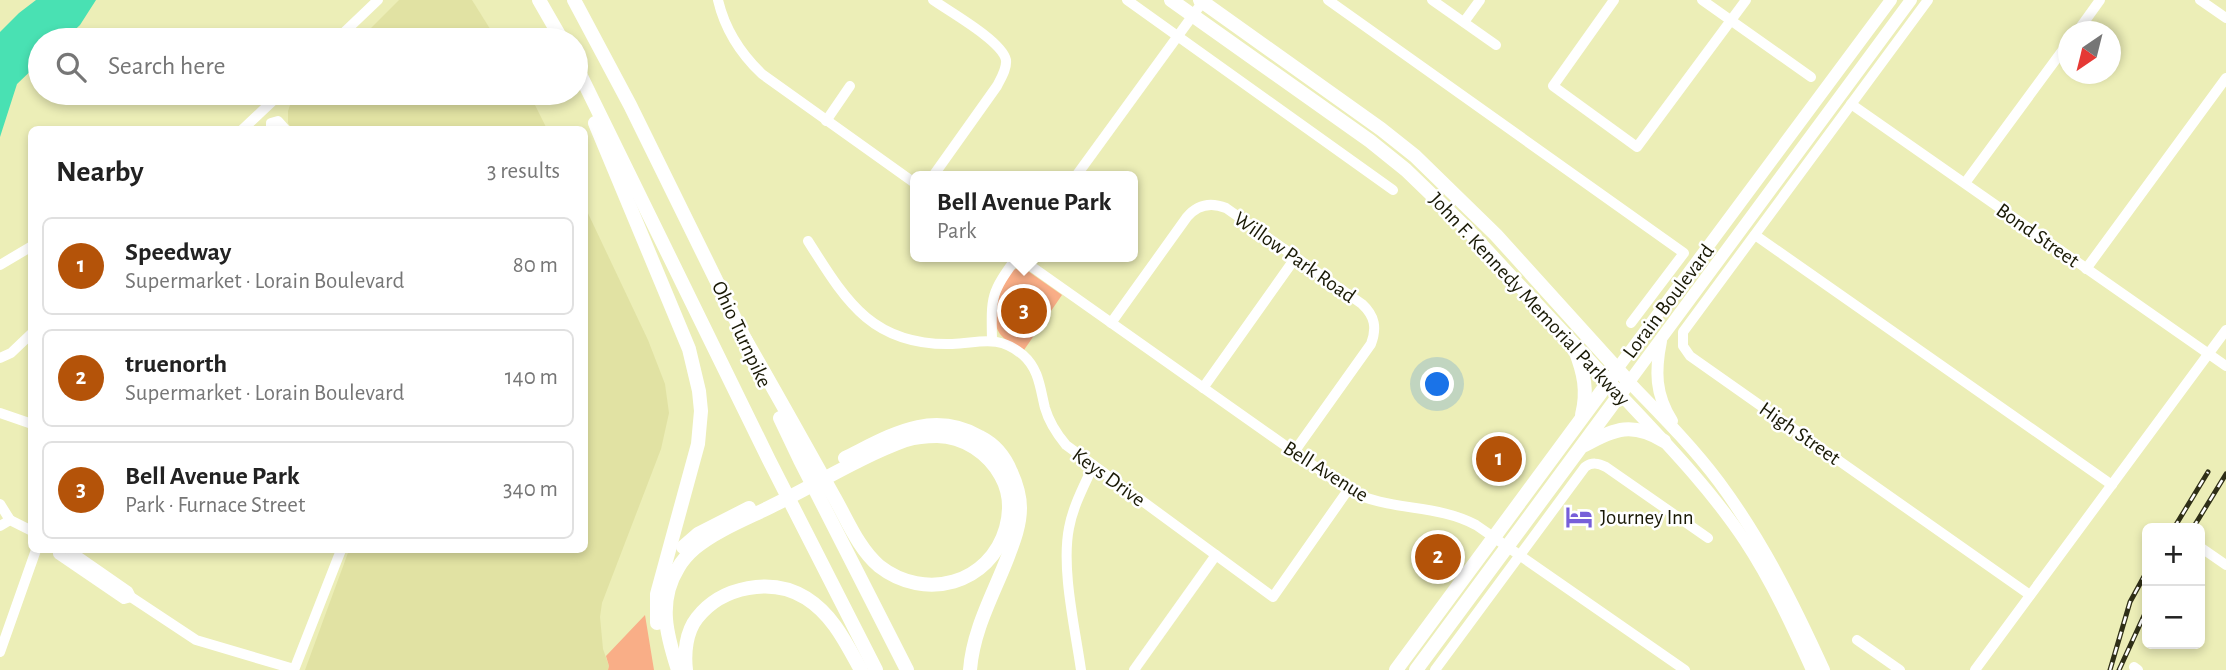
<!DOCTYPE html>
<html lang="en">
<head>
<meta charset="utf-8">
<style>
	:root { --surface:#fff; --page:#f6f6f6; --text:#222; --muted:#767676; --line:#e0e0e0; --accent:#b45309 }
	body { margin:0; font-family:"Alegreya Sans",sans-serif; background:var(--page); color:var(--text) }
	.controls { position:absolute; right:21px; bottom:21px; display:grid; overflow:hidden; border-radius:10px; box-shadow:0 4px 10px #0003 }
	.controls button { width:63px; height:63px; display:grid; place-items:center; padding:0; border:0; border-bottom:2px solid var(--line); background:var(--surface); color:var(--text); font:35px sans-serif }
	.compass { position:absolute; left:2058px; top:21px; width:63px; height:63px; border-radius:50%; background:var(--surface); box-shadow:0 4px 10px #0003; rotate:215deg }
	.you { position:absolute; left:1438px; top:385px; width:24px; height:24px; margin:-18px; border:5px solid #fff; border-radius:50%; background:#1a73e8; box-shadow:0 0 0 10px #1a73e833 }
	.badge { display:grid; place-items:center; width:46px; height:46px; border-radius:50%; background:var(--accent); color:#fff; font-size:23px; font-weight:700 }
	.pin { position:absolute; translate:-50% -50%; border:4px solid #fff; box-shadow:0 2px 7px #0006 }
	.popup { position:absolute; left:910px; top:171px; width:228px; height:91px; box-sizing:border-box; display:grid; place-content:center; border-radius:10px; background:var(--surface); filter:drop-shadow(0 2px 5px #0005); font-size:23px; white-space:nowrap; color:var(--muted) }
	.popup b { font-size:26px; color:var(--text) }
	.popup::after { content:''; position:absolute; left:50%; top:100%; margin-left:-14px; border:14px solid transparent; border-top-color:var(--surface) }
	.list { margin:0; padding:0; list-style:none }
	h2 { display:flex; justify-content:space-between; align-items:center; height:91px; margin:0; padding:0 28px; font-size:30px }
	h2 small { font-size:23px; font-weight:400; color:var(--muted) }
	.list li { display:grid; grid-template-columns:46px 1fr auto; gap:21px; align-items:center; box-sizing:border-box; height:98px; margin:0 14px 14px; padding:0 14px; border:2px solid var(--line); border-radius:10px }
	.list b { display:block; font-size:26px; white-space:nowrap }
	.list p { margin:0; font-size:23px; white-space:nowrap; color:var(--muted) }
	.list em { font-size:23px; font-style:normal; color:var(--muted) }
	.icon { flex:none; width:38px; height:38px; fill:none; stroke:currentColor; stroke-width:2; stroke-linecap:round; stroke-linejoin:round }
	.map { position:relative; flex:none; width:2226px; height:670px; overflow:hidden }
	.search { position:absolute; background:var(--surface); box-shadow:0 4px 10px #0003; left:28px; top:28px; width:560px; height:77px; display:flex; align-items:center; gap:18px; box-sizing:border-box; padding:0 24px; border-radius:38px; color:var(--muted); font-size:26px }
	.panel { position:absolute; background:var(--surface); box-shadow:0 4px 10px #0003; left:28px; top:126px; width:560px; height:427px; border-radius:10px }
	.map>svg:first-child { display:block }
	.built { fill:#e1e2a3 }
	.green { fill:#f9ae87 }
	.water { fill:#49e1b3 }
	.lines { fill:none; stroke-linecap:round; stroke-linejoin:round }
	.minor { stroke:#fff; stroke-width:10 }
	.major { stroke:#fff; stroke-width:12 }
	.highway { stroke:#fff; stroke-width:14 }
	.rail-casing { stroke:#2f2f17; stroke-width:5 }
	.rail { stroke:#fff; stroke-width:2.5; stroke-dasharray:8; stroke-linecap:butt }
	.labels { text-anchor:middle; stroke-width:5; stroke-linejoin:round; paint-order:stroke }
	.street-label { font-size:21px; fill:#191905; stroke:#fff }
	.poi-label { font-size:21px; fill:#191905; stroke:#fff; text-anchor:start }
</style>
</head>
<body>
<div class="map">
<svg width="2226" height="670" viewBox="0 0 2226 670">
	<rect width="100%" height="100%" fill="#eceeb7"/>
	<!-- built -->
	<g class="built">
		<polygon points="399,0 472,0 497,40 359,40"/>
		<polygon points="303,93 529,93 547,129 292,129 288,123 288,111 290,105"/>
		<polygon points="585,207 648,340 665,384 669,413 661,449 602,603 600,617 603,649 609,666 608,670 305,670 349,550 584,550"/>
	</g>
	<!-- green -->
	<g class="green">
		<path d="M1019 268 1025 269 1062 295 1024 350C1017 344 1006 342 1000 334 987 316 1002 285 1013 270Z"/>
		<polygon points="645,615 654,670 608,670 609,666 606,656"/>
	</g>
	<!-- water -->
	<polygon class="water" points="36,0 96,0 80,25 64,40 40,40 40,62 17,84 0,137 0,32 19,13"/>
	<g class="lines">
		<!-- minor -->
		<g class="minor">
			<path d="M718 0C725 30 740 53 762 74L916 184"/>
			<polyline points="1127,0 1393,190"/>
			<polyline points="1328,0 1684,253 1631,323"/>
			<polyline points="1432,0 1496,45"/>
			<polyline points="1614,0 1553,86 1637,147 1746,0"/>
			<polyline points="1702,0 1811,77"/>
			<polyline points="1928,0 1683,332 1683,346 1690,356 2030,595"/>
			<polyline points="2200,0 2226,18"/>
			<polyline points="1464,22 1480,0"/>
			<polyline points="2077,32 2100,0"/>
			<polyline points="336,40 378,0"/>
			<polyline points="1851,104 2226,366"/>
			<polyline points="826,121 850,86"/>
			<polyline points="242,130 281,93"/>
			<polyline points="271,130 271,123 278,121 286,130"/>
			<path d="M933 176 997 86C1001 78 1007 69 1006 60 1002 41 950 12 933 0"/>
			<polyline points="1076,176 1204,0"/>
			<polyline points="1965,183 2068,43"/>
			<polyline points="1755,235 2112,485"/>
			<path d="M808 241C846 301 872 346 952 344 980 343 998 334 1023 355 1039 369 1040 388 1045 408 1049 422 1056 433 1066 445L1273 597 1348 490"/>
			<path d="M1018 257 1348 490C1389 512 1435 503 1476 525L1685 670"/>
			<polyline points="0,265 32,246"/>
			<polyline points="2086,269 2226,78"/>
			<path d="M1111 323 1187 217C1198 204 1211 202 1226 208L1362 304C1375 316 1377 328 1371 344L1294 452"/>
			<path d="M992 340C991 295 991 293 1017 257"/>
			<polyline points="0,358 11,353 32,333"/>
			<polyline points="1203,388 1296,257"/>
			<polyline points="0,413 32,424"/>
			<polyline points="0,504 10,520"/>
			<polyline points="0,526 10,520 32,531"/>
			<polyline points="2200,547 2226,565"/>
			<polyline points="58,550 58,554 124,599 131,597"/>
			<polyline points="69,550 128,591 131,597 196,640 294,669"/>
			<polyline points="1857,640 1900,670"/>
			<polyline points="0,652 36,550"/>
			<polyline points="2134,667 2138,670"/>
			<polyline points="294,670 341,550"/>
			<path d="M1081 670C1075 628 1061 568 1069 528 1073 506 1084 486 1093 466"/>
			<polyline points="1134,670 1216,555"/>
			<path d="M1435 670 1585 467C1592 462 1598 463 1606 467L1708 538"/>
			<polyline points="1975,670 2226,330"/>
		</g>
		<!-- major -->
		<g class="major">
			<path d="M1661 341C1655 371 1655 394 1672 421"/>
			<polyline points="1617,369 1891,0"/>
			<path d="M1620 394C1664 441 1710 488 1745 541 1772 582 1792 626 1812 670"/>
			<path d="M1824 670C1794 604 1762 540 1719 482 1692 446 1660 414 1629 382L1911 0"/>
		</g>
		<!-- highway -->
		<g class="highway">
			<polyline points="539,0 562,40"/>
			<polyline points="574,0 630,105 748,345"/>
			<polyline points="1171,0 1370,141 1406,170 1464,226 1620,394"/>
			<polyline points="1200,0 1381,129 1415,156 1496,235 1629,382 1416,670"/>
			<polyline points="576,66 769,460 876,670"/>
			<polyline points="595,123 689,349 699,391 701,411 698,444 657,594 657,623"/>
			<path d="M1575 350C1584 373 1588 391 1582 415"/>
			<polyline points="780,418 800,460 907,670"/>
			<path d="M1585 445C1615 428 1633 422 1664 441"/>
			<path d="M845 458C890 436 931 409 980 437 994 444 1005 457 1011 472 1016 483 1020 495 1020 508 1020 526 1013 543 1007 559 993 595 973 630 970 670"/>
			<polyline points="683,547 698,534 749,508"/>
			<path d="M678 670C667 636 657 602 678 568 682 561 688 554 695 548 718 529 751 517 778 503 820 482 862 456 906 440 916 437 927 436 937 436 964 436 989 454 1001 476 1010 492 1011 510 1006 528 990 584 925 602 879 566 858 548 847 519 833 495 804 443 775 391 745 339"/>
			<path d="M686 670C684 653 686 632 697 618 722 586 772 577 806 598 833 615 846 643 861 670"/>
			<polyline points="1396,670 1613,376"/>
		</g>
		<defs>
			<g id="rail">
				<polyline points="2174,528 2208,472"/>
				<polyline points="2193,528 2226,474"/>
				<polyline points="2110,670 2130,602 2147,571"/>
				<polyline points="2119,670 2147,609"/>
			</g>
		</defs>
		<!-- rail casing -->
		<use href="#rail" class="rail-casing"/>
		<!-- rail -->
		<use href="#rail" class="rail"/>
	</g>
	<!-- icons -->
	<defs>
		<symbol id="hotel-bare" viewBox="-9 -9 18 18"><path d="M-6-4.5h1.5V1H6V5H4.5V3h-9V5H-6ZM-4 0a1.8 1.8 0 1 1 3.6 0ZM.5 0V-2.5h3Q6-2.5 6 0Z" fill="#775fd9" stroke="#fff" stroke-width="2.5" paint-order="stroke"/></symbol>
	</defs>
	<g fill-rule="evenodd">
		<use href="#hotel-bare" x="1560" y="498" width="38" height="38"/>
	</g>
	<g class="labels">
		<!-- street labels -->
		<g class="street-label">
			<text transform="translate(2038 235) rotate(35)" y="7">Bond Street</text>
			<text transform="translate(1295 257) rotate(35)" y="7">Willow Park Road</text>
			<text transform="translate(1530 299) rotate(47)" y="7">John F. Kennedy Memorial Parkway</text>
			<text transform="translate(1668 301) rotate(-53)" y="7">Lorain Boulevard</text>
			<text transform="translate(742 334) rotate(65)" y="7">Ohio Turnpike</text>
			<text transform="translate(1800 433) rotate(35)" y="7">High Street</text>
			<text transform="translate(1326 471) rotate(32)" y="7">Bell Avenue</text>
			<text transform="translate(1109 477) rotate(36)" y="7">Keys Drive</text>
		</g>
		<!-- poi labels -->
		<g class="poi-label">
			<text x="1600" y="524">Journey Inn</text>
		</g>
	</g>
</svg>
<div class="controls">
<button>+</button>
<button>−</button>
</div>
<svg class="compass" viewBox="-18 -18 36 36"><path d="M0-13l5 13h-10z" fill="#e53935"/><path d="M0 13l5-13h-10z" fill="#767676"/></svg>
<div class="you"></div>
<div class="pin badge" style="left:1499px;top:459px">1</div>
<div class="pin badge" style="left:1438px;top:557px">2</div>
<div class="pin badge" style="left:1024px;top:311px">3</div>
<div class="popup"><b>Bell Avenue Park</b>Park</div>
<div class="search"><svg class="icon" aria-label="search" viewBox="0 0 24 24"><circle cx="10" cy="10" r="6"/><path d="M15 15l6 6"/></svg>Search here</div>
<section class="panel">
<h2>Nearby<small>3 results</small></h2>
<ul class="list">
<li><span class="badge">1</span><div><b>Speedway</b><p>Supermarket · Lorain Boulevard</p></div><em>80 m</em></li>
<li><span class="badge">2</span><div><b>truenorth</b><p>Supermarket · Lorain Boulevard</p></div><em>140 m</em></li>
<li><span class="badge">3</span><div><b>Bell Avenue Park</b><p>Park · Furnace Street</p></div><em>340 m</em></li>
</ul>
</section>
</div>
</body>
</html>
